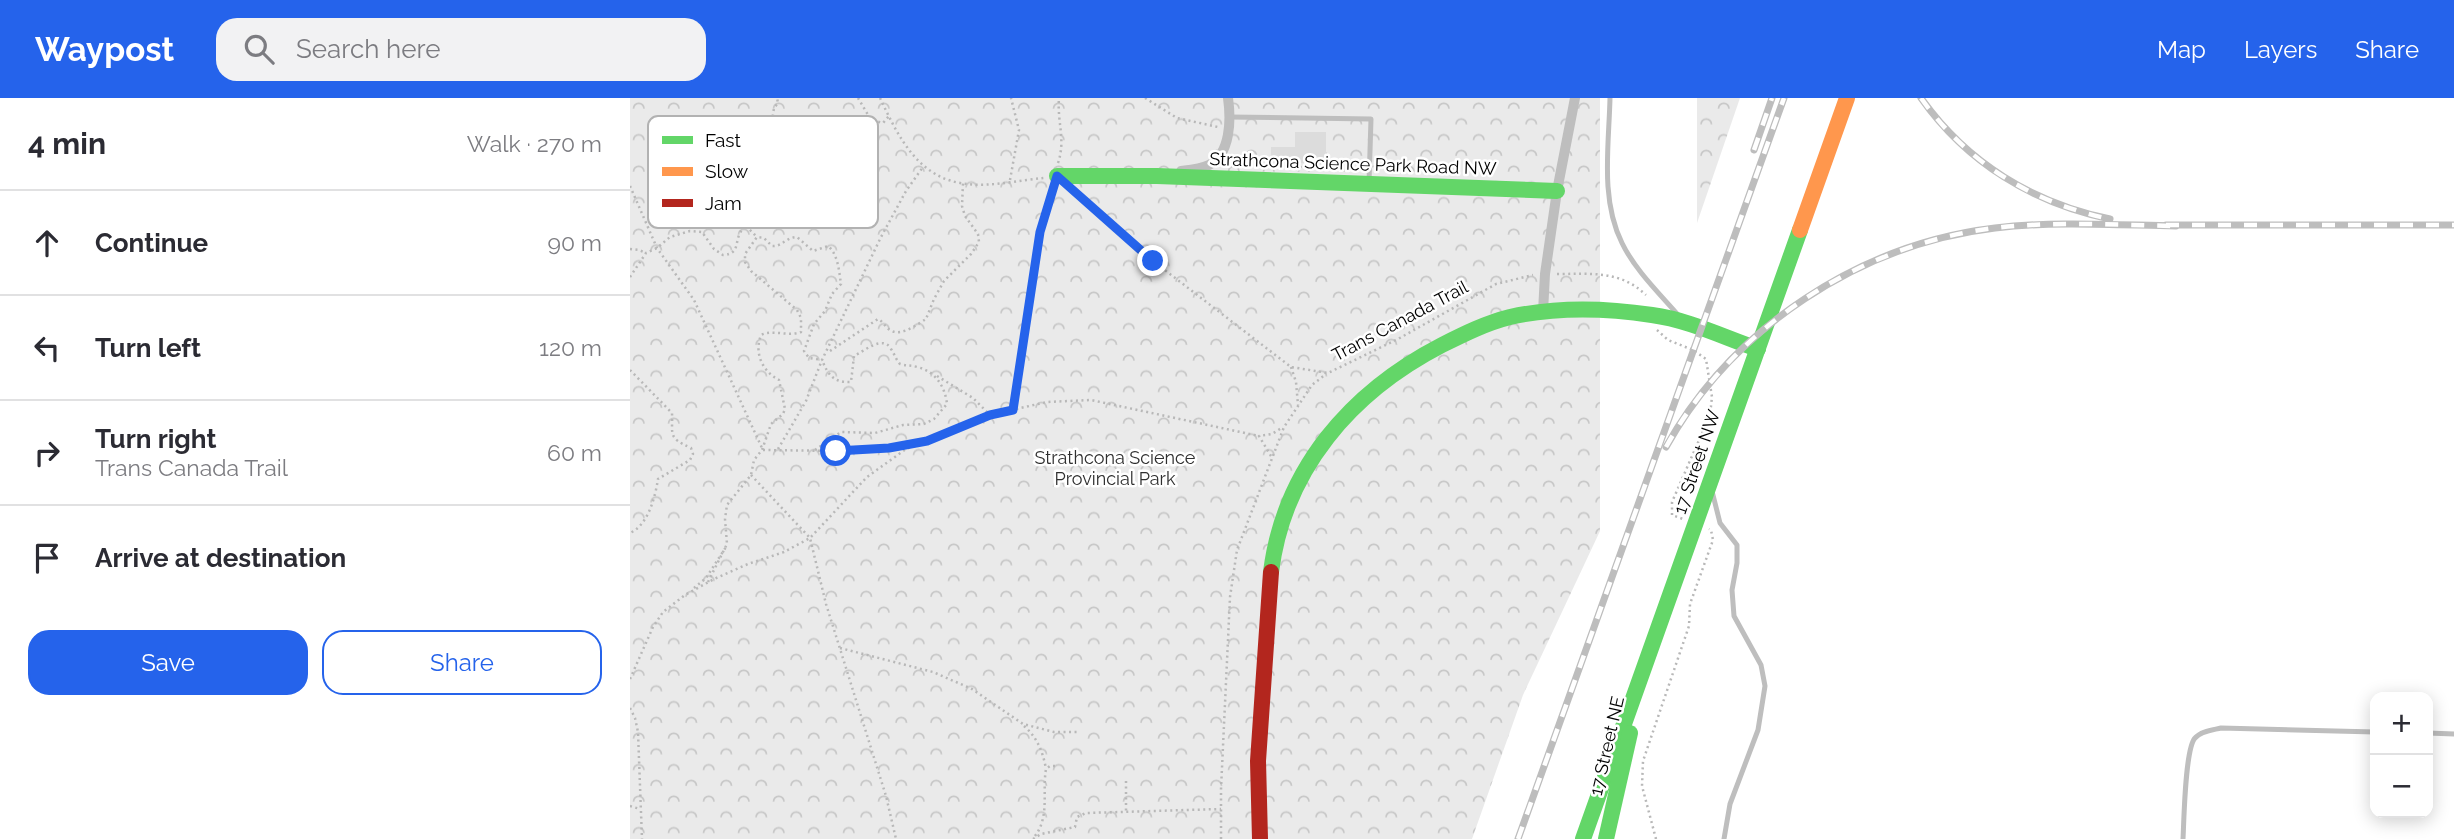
<!DOCTYPE html>
<html lang="en">
<head>
<meta charset="utf-8">
<style>
	:root { --surface:#fff; --page:#f2f2f3; --text:#2b2b33; --muted:#7c7c81; --line:#e1e1e2; --accent:#2563eb }
	body { margin:0; font-family:Raleway,sans-serif; background:var(--page); color:var(--text) }
	.controls { position:absolute; right:21px; bottom:21px; display:grid; overflow:hidden; border-radius:14px; box-shadow:0 4px 18px #0003 }
	.controls button { width:63px; height:63px; display:grid; place-items:center; padding:0; border:0; border-bottom:2px solid var(--line); background:var(--surface); color:var(--text); font:35px sans-serif }
	.stop { position:absolute; width:21px; height:21px; margin:-16px; border:5px solid #2563eb; border-radius:50%; background:#fff }
	.stop.end { background:#2563eb; border-color:#fff; box-shadow:0 2px 7px #0008 }
	.list { margin:0; padding:0; list-style:none }
	h2 { display:flex; justify-content:space-between; align-items:center; height:91px; margin:0; padding:0 28px; font-size:30px }
	h2 small { font-size:23px; font-weight:400; color:var(--muted) }
	.list li { display:grid; grid-template-columns:46px 1fr auto; gap:21px; align-items:center; box-sizing:border-box; height:105px; padding:0 28px; border-top:2px solid var(--line) }
	.list b { display:block; font-size:26px; white-space:nowrap }
	.list p { margin:0; font-size:23px; white-space:nowrap; color:var(--muted) }
	.list em { font-size:23px; font-style:normal; color:var(--muted) }
	.actions { display:flex; gap:14px; padding:21px 28px }
	.actions a { flex:1; padding:16px 0; border:2px solid var(--accent); border-radius:21px; text-align:center; font-size:24px; color:var(--accent) }
	.actions .main { background:var(--accent); color:#fff }
	.icon { flex:none; width:38px; height:38px; fill:none; stroke:currentColor; stroke-width:2; stroke-linecap:round; stroke-linejoin:round }
	.map { position:relative; flex:none; width:1824px; height:741px; overflow:hidden }
	header { display:flex; align-items:center; gap:42px; box-sizing:border-box; height:98px; padding:0 35px; background:var(--accent); color:#fff }
	header strong { font-size:33px }
	nav { display:flex; gap:38px; margin-inline-start:auto; font-size:24px }
	.search { width:490px; height:63px; background:var(--page); display:flex; align-items:center; gap:18px; box-sizing:border-box; padding:0 24px; border-radius:21px; color:var(--muted); font-size:26px }
	main { display:flex }
	aside { flex:1; background:var(--surface) }
	.map>svg:first-child { display:block }
	.park { fill:url(#park-crowns) }
	.building { fill:#dcdcdc }
	.lines { fill:none; stroke-linecap:round; stroke-linejoin:round }
	.path { stroke:#b8b8b8; stroke-width:2.5; stroke-dasharray:2 3.5; stroke-linecap:butt }
	.lane { stroke:#bebebe; stroke-width:5 }
	.street { stroke:#bebebe; stroke-width:10 }
	.fast { stroke:#63d668; stroke-width:16 }
	.slow { stroke:#ff974d; stroke-width:16 }
	.jam { stroke:#b3261e; stroke-width:16 }
	.rail-casing { stroke:#bdbdbd; stroke-width:7 }
	.rail { stroke:#fff; stroke-width:4.5; stroke-dasharray:13; stroke-linecap:butt }
	.route { stroke:#2563eb; stroke-width:9 }
	.labels { text-anchor:middle; stroke-width:5; stroke-linejoin:round; paint-order:stroke }
	.street-label { font-size:18px; fill:#000; stroke:#fff }
	.park-label { font-size:18px; fill:#2f2f2f; stroke:#fff }
	.key { fill:#fff; stroke:#b2b2b2; stroke-width:2 }
	.key-label { font-size:19px; fill:#000 }
</style>
</head>
<body>
<header>
<strong>Waypost</strong>
<div class="search"><svg class="icon" aria-label="search" viewBox="0 0 24 24"><circle cx="10" cy="10" r="6"/><path d="M15 15l6 6"/></svg>Search here</div>
<nav><a>Map</a><a>Layers</a><a>Share</a></nav>
</header>
<main>
<aside>
<h2>4 min<small>Walk · 270 m</small></h2>
<ul class="list">
<li><svg class="icon" aria-label="ahead" viewBox="0 0 24 24"><path d="M12 20V5M6 11l6-6 6 6"/></svg><div><b>Continue</b></div><em>90 m</em></li>
<li><svg class="icon" aria-label="left" viewBox="0 0 24 24"><path d="M17 20v-9H6M10 6l-5 5 5 5"/></svg><div><b>Turn left</b></div><em>120 m</em></li>
<li><svg class="icon" aria-label="right" viewBox="0 0 24 24"><path d="M7 20v-9h11M14 6l5 5-5 5"/></svg><div><b>Turn right</b><p>Trans Canada Trail</p></div><em>60 m</em></li>
<li><svg class="icon" aria-label="arrive" viewBox="0 0 24 24"><path d="M6 21V4h12l-3 4 3 4H6"/></svg><div><b>Arrive at destination</b></div></li>
</ul>
<div class="actions"><a class="main">Save</a><a>Share</a></div>
</aside>
<div class="map">
<svg width="1824" height="741" viewBox="0 0 1824 741">
	<defs>
		<pattern id="park-crowns" width="20" height="18" patternUnits="userSpaceOnUse" patternTransform="scale(1.75)"><rect width="20" height="18" fill="#eaeaea"/><path d="M2 6a3 3 0 1 1 6 0M12 15a3 3 0 1 1 6 0" fill="none" stroke="#c7c7c7"/></pattern>
	</defs>
	<rect width="100%" height="100%" fill="#fff"/>
	<!-- park -->
	<g class="park">
		<polygon points="0,0 970,0 970,433 893,597 842,741 0,741"/>
		<polygon points="1067,0 1110,0 1067,125"/>
	</g>
	<!-- building -->
	<polygon class="building" points="665,34 696,34 696,66 641,64 641,49 665,49"/>
	<g class="lines">
		<!-- path -->
		<g class="path">
			<polyline points="228,0 241,22 253,25 259,18"/>
			<path d="M250 0C269 40 289 82 338 86 361 89 391 82 414 80"/>
			<polyline points="515,0 547,20 588,29"/>
			<path d="M428 65C436 41 427 25 429 0"/>
			<polyline points="380,82 389,32 381,0"/>
			<polyline points="0,88 27,150 64,202 132,350"/>
			<polyline points="444,93 523,163 661,269 698,275 768,241 866,186 903,177"/>
			<polyline points="116,128 126,138"/>
			<polyline points="0,151 9,152 16,155"/>
			<path d="M927 176C961 176 990 172 1016 197"/>
			<path d="M0 179 16 155 27 150 40 139 60 133 72 134 84 151 93 157C112 156 103 141 113 131 121 123 126 124 131 111 134 103 132 92 136 85 141 78 151 74 151 64 152 50 149 34 142 23L144 10 148 5 147 0"/>
			<polyline points="1027,232 1038,242 1063,252 1076,261 1082,299 1080,317 1042,404 1042,417 1053,421"/>
			<path d="M200 253 248 221C254 224 256 231 262 233 272 238 288 226 296 221L304 201 314 183 341 156 349 144 348 136 335 118 332 108 333 85"/>
			<polyline points="661,269 666,284 668,307"/>
			<path d="M0 272 42 315C43 337 37 339 61 350L63 356 60 362 28 381C25 400 18 427 0 435"/>
			<polyline points="307,278 343,300 360,317"/>
			<polyline points="383,312 410,134 423,91"/>
			<polyline points="148,351 176,303 192,262 251,139 276,93 293,69"/>
			<polyline points="133,352 207,353 259,350 290,345"/>
			<path d="M185 352 211 334 245 335 273 327 294 326 304 321 317 306C315 288 305 273 287 269 281 267 276 268 270 266 265 260 265 257 261 251 253 236 233 254 224 258L221 284C204 285 198 277 192 262"/>
			<polyline points="641,358 629,338 642,336 653,329"/>
			<polyline points="121,377 180,440 196,506 256,698 266,741"/>
			<path d="M78 484 97 446 95 421 97 407 121 377 124 362 132 352 141 326 153 316 155 311 149 282C132 273 124 255 131 237 143 231 158 239 171 234V220L167 212 121 173 115 164V156L127 139 134 140 142 148C152 149 156 139 167 139L183 153 198 148C208 156 209 173 211 186L202 196 195 213 184 226 174 253 179 260 192 262"/>
			<polyline points="64,490 76,480 96,449"/>
			<polyline points="210,550 303,574 342,591 393,626 424,634 448,634"/>
			<polyline points="0,581 23,529 33,514 55,497 84,481 118,466 154,454 180,440 237,379 276,351 360,317 417,304 461,302 629,338"/>
			<polyline points="0,610 5,620 8,634 12,741"/>
			<path d="M394 628C407 639 413 654 416 671"/>
			<polyline points="496,683 496,714"/>
			<polyline points="0,708 10,711"/>
			<path d="M405 738C420 718 412 694 416 671L420 668H428"/>
			<polyline points="403,741 411,736 445,729 447,719 456,715 591,711"/>
			<polyline points="591,741 591,691 600,499 607,452 654,329 682,287 696,276"/>
			<polyline points="1026,741 1012,688 1013,663 1059,528 1060,506 1083,442 1081,432 1079,431"/>
		</g>
		<!-- lane -->
		<g class="lane">
			<path d="M980 0C979 47 970 101 992 145 1005 172 1030 196 1049 218"/>
			<polyline points="599,19 741,21 739,85"/>
			<polyline points="1082,393 1090,425 1107,447 1107,465 1102,492 1104,518 1131,567 1135,588 1128,632 1100,706 1094,741"/>
			<polyline points="1798,635 1824,636"/>
			<path d="M1553 741C1554 723 1555 651 1565 640 1571 633 1583 632 1591 630L1745 634"/>
		</g>
		<!-- street -->
		<g class="street">
			<path d="M551 73C560 72 571 71 579 67 601 56 601 21 598 0"/>
			<polyline points="913,214 915,176 927,93 945,0"/>
		</g>
		<!-- fast -->
		<g class="fast">
			<polyline points="427,78 527,78 927,93"/>
			<path d="M641 474C654 371 721 294 812 247 834 236 856 225 880 219 925 209 976 210 1022 217 1059 222 1093 239 1128 251"/>
			<polyline points="953,741 1170,132"/>
			<polyline points="976,741 1000,635"/>
		</g>
		<!-- slow -->
		<polyline class="slow" points="1170,132 1217,0"/>
		<!-- jam -->
		<polyline class="jam" points="630,741 628,663 641,474"/>
		<defs>
			<g id="rail">
				<path d="M1291 0C1337 65 1403 105 1480 121"/>
				<polyline points="1124,52 1142,0"/>
				<polyline points="1536,127 1824,127"/>
				<path d="M1036 349C1102 230 1230 146 1365 130 1424 123 1486 127 1546 128"/>
				<polyline points="888,741 1154,0"/>
			</g>
		</defs>
		<!-- rail casing -->
		<use href="#rail" class="rail-casing"/>
		<!-- rail -->
		<use href="#rail" class="rail"/>
	</g>
	<g class="lines">
		<!-- route -->
		<polyline class="route" points="206,353 259,350 297,343 360,317 383,312 410,134 427,78 523,163"/>
	</g>
	<g class="labels">
		<!-- street labels -->
		<g class="street-label">
			<text transform="translate(723 66) rotate(2)" y="6">Strathcona Science Park Road NW</text>
			<text transform="translate(770 223) rotate(-28)" y="6">Trans Canada Trail</text>
			<text transform="translate(1067 364) rotate(-71)" y="6">17 Street NW</text>
			<text transform="translate(977 648) rotate(-77)" y="6">17 Street NE</text>
		</g>
		<!-- park labels -->
		<g class="park-label">
			<text x="485" y="366">Strathcona Science<tspan x="485" dy="21">Provincial Park</tspan></text>
		</g>
	</g>
	<!-- legend -->
	<rect x="18" y="18" width="230" height="112" rx="10" class="key"/>
	<rect x="32" y="38" width="31" height="8" fill="#63d668"/>
	<rect x="32" y="69" width="31" height="9" fill="#ff974d"/>
	<rect x="32" y="101" width="31" height="8" fill="#b3261e"/>
	<g class="key-label">
		<text x="75" y="49">Fast</text>
		<text x="75" y="80">Slow</text>
		<text x="75" y="112">Jam</text>
	</g>
</svg>
<div class="controls">
<button>+</button>
<button>−</button>
</div>
<div class="stop" style="left:206px;top:353px"></div>
<div class="stop end" style="left:523px;top:163px"></div>
</div>
</main>
</body>
</html>
